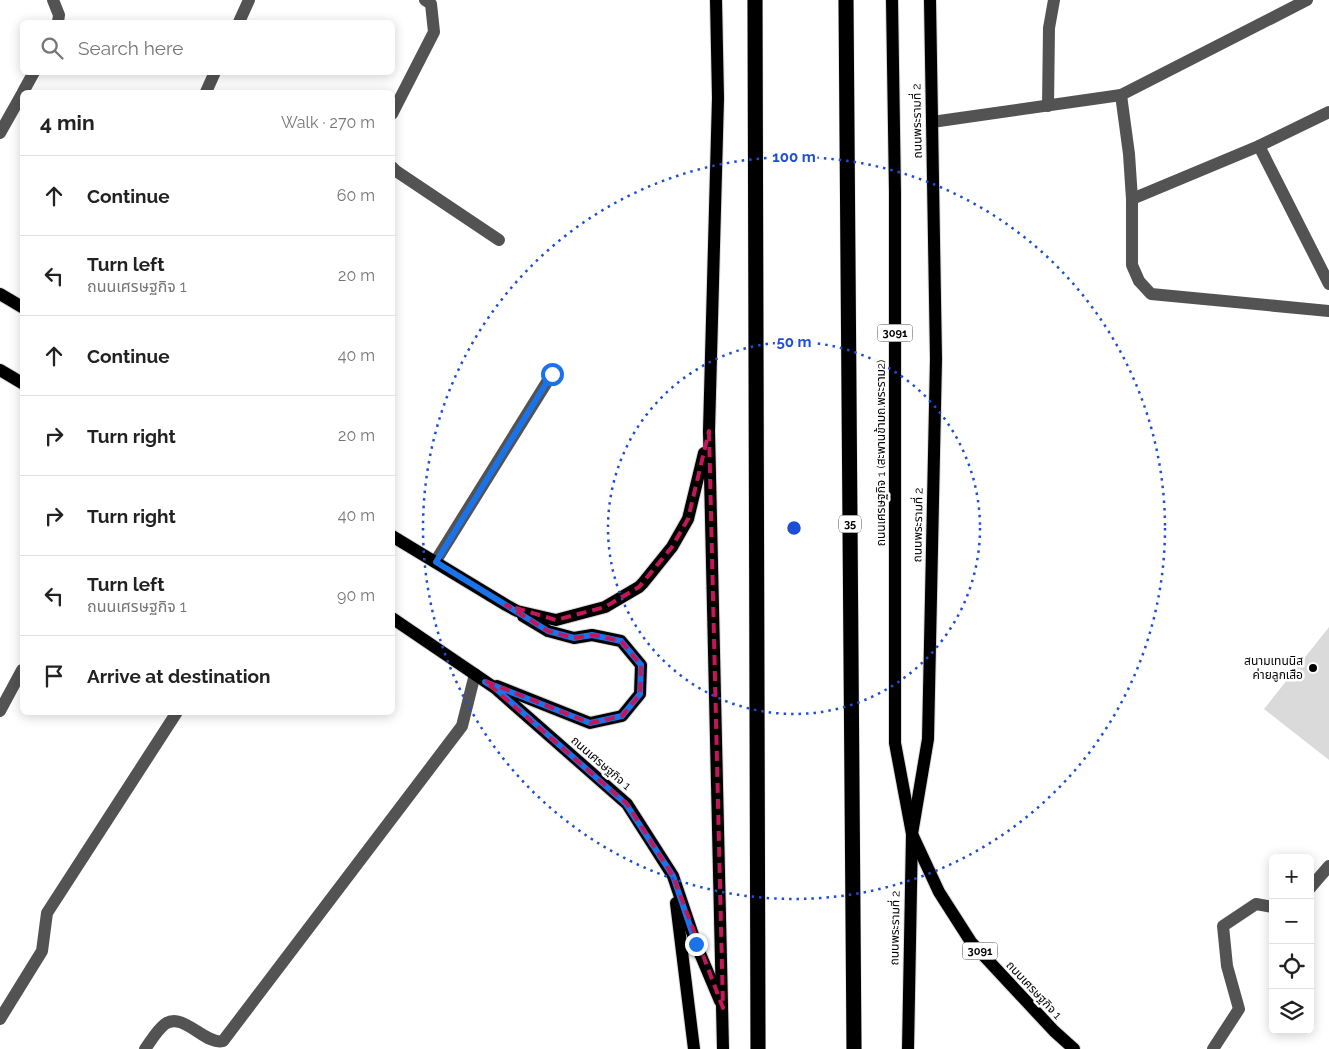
<!DOCTYPE html>
<html lang="en">
<head>
<meta charset="utf-8">
<style>
	:root { --surface:#fff; --page:#f6f6f6; --text:#222; --muted:#767676; --line:#e0e0e0 }
	body { margin:0; font-family:Raleway,"Noto Sans Thai",sans-serif; background:var(--page); color:var(--text) }
	.controls { position:absolute; right:15px; bottom:15px; display:grid; overflow:hidden; border-radius:8px; box-shadow:0 2px 12px #0003 }
	.controls button { width:45px; height:45px; display:grid; place-items:center; padding:0; border:0; border-bottom:1px solid var(--line); background:var(--surface); color:var(--text); font:25px sans-serif }
	.stop { position:absolute; width:15px; height:15px; margin:-11px; border:4px solid #1a73e8; border-radius:50%; background:#fff }
	.stop.end { background:#1a73e8; border-color:#fff; box-shadow:0 1px 5px #0008 }
	.list { margin:0; padding:0; list-style:none }
	h2 { display:flex; justify-content:space-between; align-items:center; height:65px; margin:0; padding:0 20px; font-size:21px }
	h2 small { font-size:16px; font-weight:400; color:var(--muted) }
	.list li { display:grid; grid-template-columns:32px 1fr auto; gap:15px; align-items:center; box-sizing:border-box; height:80px; padding:0 20px; border-top:1px solid var(--line) }
	.list b { display:block; font-size:19px; white-space:nowrap }
	.list p { margin:0; font-size:16px; white-space:nowrap; color:var(--muted) }
	.list em { font-size:16px; font-style:normal; color:var(--muted) }
	.icon { flex:none; width:28px; height:28px; fill:none; stroke:currentColor; stroke-width:2; stroke-linecap:round; stroke-linejoin:round }
	.map { position:relative; flex:none; width:1329px; height:1049px; overflow:hidden }
	.search { position:absolute; background:var(--surface); box-shadow:0 2px 12px #0003; left:20px; top:20px; width:375px; height:55px; display:flex; align-items:center; gap:12px; box-sizing:border-box; padding:0 18px; border-radius:8px; color:var(--muted); font-size:19px }
	.panel { position:absolute; background:var(--surface); box-shadow:0 2px 12px #0003; left:20px; top:90px; width:375px; height:625px; border-radius:8px }
	.map>svg:first-child { display:block }
	.green { fill:#dadada }
	.lines { fill:none; stroke-linecap:round; stroke-linejoin:round }
	.major-casing { stroke:#dbdbdb; stroke-width:14 }
	.highway-casing { stroke:#dbdbdb; stroke-width:16 }
	.minor { stroke:#535353; stroke-width:12 }
	.major { stroke:#000; stroke-width:12 }
	.highway { stroke:#000; stroke-width:15 }
	.route { stroke:#1a73e8; stroke-width:6 }
	.marked { fill:none; stroke:#c2185b; stroke-width:4; stroke-dasharray:10 6; stroke-linejoin:round }
	.ring { fill:none; stroke:#1d4ed8; stroke-width:2.5; stroke-dasharray:2.5 5 }
	.poi-dot { fill:#000; stroke:#fff; stroke-width:2 }
	.labels { text-anchor:middle; stroke-width:5; stroke-linejoin:round; paint-order:stroke }
	.shield { fill:#fff; stroke:#4c4c4c; stroke-width:1 }
	.shield-label { font-size:11px; font-weight:bold; fill:#000 }
	.street-label { font-size:12px; fill:#000; stroke:#fff }
	.poi-label { font-size:12px; fill:#000; stroke:#fff; text-anchor:end }
	.centre { fill:#1d4ed8; stroke:#fff; stroke-width:2.5 }
	.ring-label { font-size:15px; text-anchor:middle; font-weight:bold; fill:#1d4ed8; stroke:#fff; stroke-width:5; stroke-linejoin:round; paint-order:stroke }
</style>
</head>
<body>
<div class="map">
<svg width="1329" height="1049" viewBox="0 0 1329 1049">
	<rect width="100%" height="100%" fill="#fff"/>
	<!-- green -->
	<polygon class="green" points="1329,627 1329,760 1264,709"/>
	<g class="lines">
		<defs>
			<g id="major">
				<polyline points="716,0 718,98 709,431 723,1049"/>
				<polyline points="892,0 895,192 895,743 912,834 939,892 971,942 1054,1031 1074,1049"/>
				<polyline points="0,294 22,307"/>
				<polyline points="0,370 22,383"/>
				<polyline points="392,536 506,605 517,611 556,620 605,607 639,587 643,583 672,547 688,519 704,453"/>
				<polyline points="392,618 495,688 627,804 673,876 696,944 720,1001"/>
				<polyline points="497,686 590,723 622,716 640,694 641,665 621,641 592,635 574,638 548,631 523,616"/>
				<polyline points="676,903 694,1049"/>
				<polyline points="908,1049 912,834 928,739 936,359 930,0"/>
			</g>
			<g id="highway">
				<polyline points="755,0 758,1049"/>
				<polyline points="846,0 854,1049"/>
			</g>
		</defs>
		<!-- major casing -->
		<use href="#major" class="major-casing"/>
		<!-- highway casing -->
		<use href="#highway" class="highway-casing"/>
		<!-- minor -->
		<g class="minor">
			<polyline points="53,0 59,15 58,22"/>
			<polyline points="239,22 249,0"/>
			<polyline points="23,92 34,72"/>
			<polyline points="206,92 215,72"/>
			<polyline points="1121,95 1129,154 1132,199 1132,265 1139,281 1151,294 1329,311"/>
			<polyline points="1048,106 1049,28 1054,0"/>
			<polyline points="392,114 434,32 431,4 425,0"/>
			<polyline points="932,122 1121,95 1307,0"/>
			<polyline points="0,133 22,94"/>
			<polyline points="1259,146 1329,284"/>
			<polyline points="392,167 396,171 499,240"/>
			<polyline points="1132,199 1259,146 1329,112"/>
			<polyline points="435,562 552,374"/>
			<polyline points="0,711 22,670"/>
			<polyline points="1310,888 1329,866"/>
			<polyline points="0,1019 42,951 47,913 177,712"/>
			<path d="M145 1049C151 1041 157 1030 165 1024 183 1011 206 1046 223 1041L462 726 475 674"/>
			<polyline points="1213,1049 1239,1009 1227,966 1223,926 1256,904 1273,907"/>
		</g>
		<!-- major -->
		<use href="#major" class="major"/>
		<!-- highway -->
		<use href="#highway" class="highway"/>
	</g>
	<g class="lines">
		<!-- route -->
		<polyline class="route" points="552,374 436,562 548,631 574,638 592,635 621,641 641,665 640,694 622,716 590,723 485,682 495,688 626,804 673,876 696,944"/>
	</g>
	<!-- marked area -->
	<path class="marked" d="M709 431 723 1008 673 876 627 804 485 681 590 723 622 716 640 694 641 665 621 641 592 635 574 638 548 631 506 605 556 620 605 607 639 587 672 547 688 519Z"/>
	<!-- distance rings -->
	<g class="ring">
		<circle cx="794" cy="528" r="186"/>
		<circle cx="794" cy="528" r="371"/>
	</g>
	<!-- markers -->
	<circle class="poi-dot" cx="1313" cy="668" r="5"/>
	<g class="labels">
		<!-- shield labels -->
		<g class="shield">
			<rect x="877.5" y="324.5" width="35" height="17" rx="4"/>
			<rect x="839" y="515.5" width="22" height="17" rx="4"/>
			<rect x="962.5" y="942.5" width="35" height="17" rx="4"/>
		</g>
		<g class="shield-label">
			<text x="895" y="337">3091</text>
			<text x="850" y="528">35</text>
			<text x="980" y="955">3091</text>
		</g>
		<!-- street labels -->
		<g class="street-label">
			<text transform="translate(917 121) rotate(-91)" y="4">ถนนพระรามที่ 2</text>
			<text transform="translate(881 453) rotate(-90)" y="4">ถนนเศรษฐกิจ 1 (สะพานข้ามถ.พระราม2)</text>
			<text transform="translate(918 525) rotate(-89)" y="4">ถนนพระรามที่ 2</text>
			<text transform="translate(601 763) rotate(41)" y="4">ถนนเศรษฐกิจ 1</text>
			<text transform="translate(895 928) rotate(-89)" y="4">ถนนพระรามที่ 2</text>
			<text transform="translate(1034 990) rotate(47)" y="4">ถนนเศรษฐกิจ 1</text>
		</g>
		<!-- poi labels -->
		<g class="poi-label">
			<text x="1303" y="665">สนามเทนนิส<tspan x="1303" dy="14">ค่ายลูกเสือ</tspan></text>
		</g>
	</g>
	<circle cx="794" cy="528" r="8" class="centre"/>
	<g class="ring-label">
		<text x="794" y="162">100 m</text>
		<text x="794" y="347">50 m</text>
	</g>
</svg>
<div class="controls">
<button>+</button>
<button>−</button>
<button><svg class="icon" aria-label="locate" viewBox="0 0 24 24"><circle cx="12" cy="12" r="6"/><path d="M12 2v4M12 18v4M2 12h4M18 12h4"/></svg></button>
<button><svg class="icon" aria-label="layers" viewBox="0 0 24 24"><path d="M12 4l9 5-9 5-9-5zM3 14l9 5 9-5"/></svg></button>
</div>
<div class="stop" style="left:552px;top:374px"></div>
<div class="stop end" style="left:696px;top:944px"></div>
<div class="search"><svg class="icon" aria-label="search" viewBox="0 0 24 24"><circle cx="10" cy="10" r="6"/><path d="M15 15l6 6"/></svg>Search here</div>
<section class="panel">
<h2>4 min<small>Walk · 270 m</small></h2>
<ul class="list">
<li><svg class="icon" aria-label="ahead" viewBox="0 0 24 24"><path d="M12 20V5M6 11l6-6 6 6"/></svg><div><b>Continue</b></div><em>60 m</em></li>
<li><svg class="icon" aria-label="left" viewBox="0 0 24 24"><path d="M17 20v-9H6M10 6l-5 5 5 5"/></svg><div><b>Turn left</b><p>ถนนเศรษฐกิจ 1</p></div><em>20 m</em></li>
<li><svg class="icon" aria-label="ahead" viewBox="0 0 24 24"><path d="M12 20V5M6 11l6-6 6 6"/></svg><div><b>Continue</b></div><em>40 m</em></li>
<li><svg class="icon" aria-label="right" viewBox="0 0 24 24"><path d="M7 20v-9h11M14 6l5 5-5 5"/></svg><div><b>Turn right</b></div><em>20 m</em></li>
<li><svg class="icon" aria-label="right" viewBox="0 0 24 24"><path d="M7 20v-9h11M14 6l5 5-5 5"/></svg><div><b>Turn right</b></div><em>40 m</em></li>
<li><svg class="icon" aria-label="left" viewBox="0 0 24 24"><path d="M17 20v-9H6M10 6l-5 5 5 5"/></svg><div><b>Turn left</b><p>ถนนเศรษฐกิจ 1</p></div><em>90 m</em></li>
<li><svg class="icon" aria-label="arrive" viewBox="0 0 24 24"><path d="M6 21V4h12l-3 4 3 4H6"/></svg><div><b>Arrive at destination</b></div></li>
</ul>
</section>
</div>
</body>
</html>
